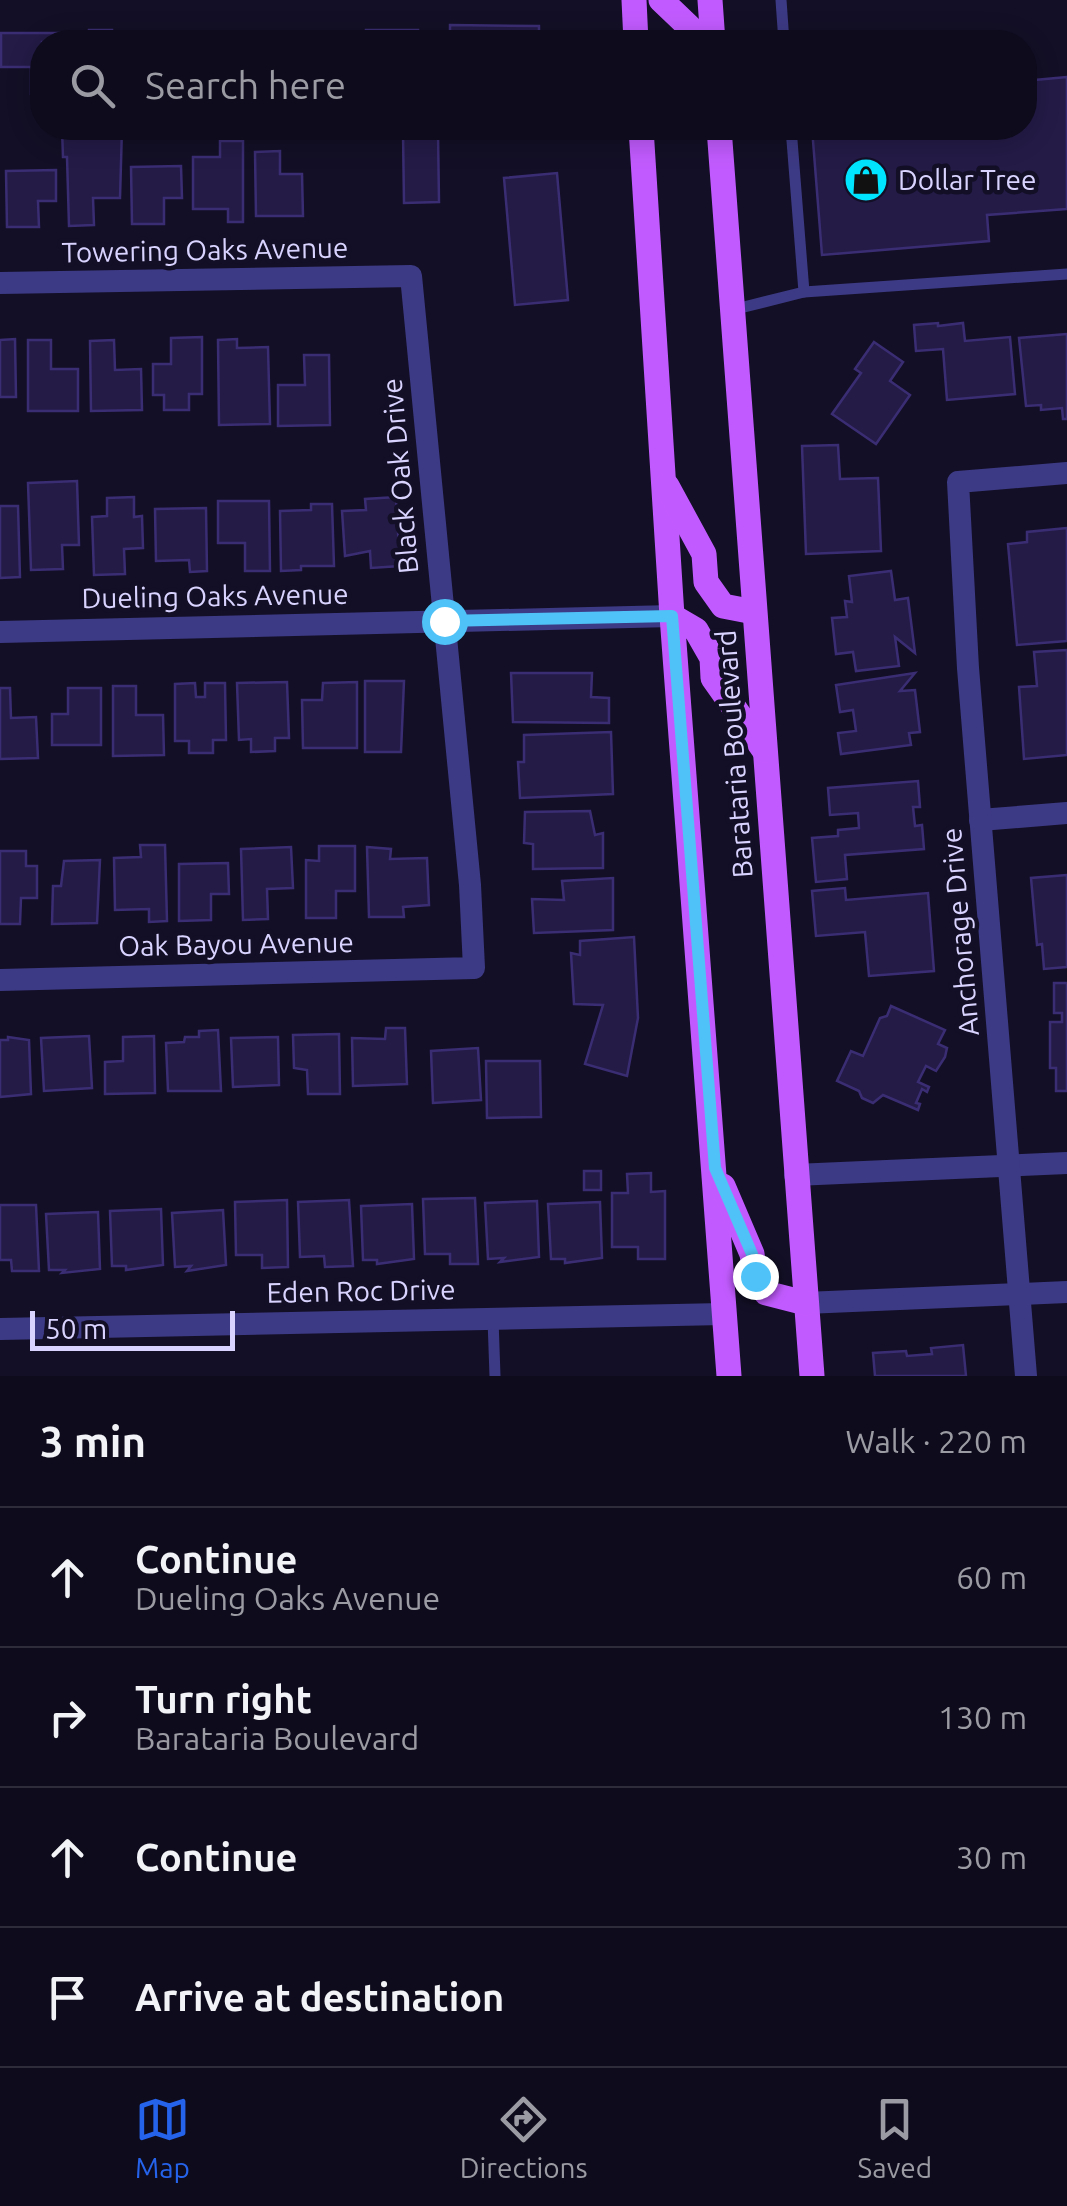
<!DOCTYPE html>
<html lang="en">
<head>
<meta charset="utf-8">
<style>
	:root { --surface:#0e0b1c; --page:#1c1929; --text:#f1f3f6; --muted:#9b9ba3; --line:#2e2b3b; --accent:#2563eb }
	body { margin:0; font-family:Ubuntu,sans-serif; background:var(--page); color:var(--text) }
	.scale { position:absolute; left:30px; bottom:25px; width:205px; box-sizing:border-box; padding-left:10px; border:5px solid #d9d4ff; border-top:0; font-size:28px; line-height:35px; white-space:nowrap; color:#d9d4ff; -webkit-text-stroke:8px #130f26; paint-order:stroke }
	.stop { position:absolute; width:30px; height:30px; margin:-22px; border:8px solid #4fc3f7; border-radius:50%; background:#fff }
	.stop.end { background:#4fc3f7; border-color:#fff; box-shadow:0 2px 10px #0008 }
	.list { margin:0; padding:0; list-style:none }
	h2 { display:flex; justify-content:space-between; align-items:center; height:130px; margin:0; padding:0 40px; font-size:42px }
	h2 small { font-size:32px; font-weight:400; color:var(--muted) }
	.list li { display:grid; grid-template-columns:65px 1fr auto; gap:30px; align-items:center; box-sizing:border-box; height:140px; padding:0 40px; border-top:2px solid var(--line) }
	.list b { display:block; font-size:38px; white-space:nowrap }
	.list p { margin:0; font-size:32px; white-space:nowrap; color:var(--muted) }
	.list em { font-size:32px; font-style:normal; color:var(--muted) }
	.icon { flex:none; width:55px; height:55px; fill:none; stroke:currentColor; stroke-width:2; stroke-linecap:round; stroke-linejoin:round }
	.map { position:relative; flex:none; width:1067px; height:1376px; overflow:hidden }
	.search { position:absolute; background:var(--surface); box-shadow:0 5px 25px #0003; left:30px; right:30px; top:30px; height:110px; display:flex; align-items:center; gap:25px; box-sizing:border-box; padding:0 35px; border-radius:40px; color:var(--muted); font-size:38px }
	.sheet { height:690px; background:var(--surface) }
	nav { display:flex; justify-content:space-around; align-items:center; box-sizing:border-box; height:140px; border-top:2px solid var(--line); background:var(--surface); font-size:28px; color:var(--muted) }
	nav a { display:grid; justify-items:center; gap:5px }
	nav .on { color:var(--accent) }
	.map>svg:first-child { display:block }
	.building { fill:#241b47; stroke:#3b2d73; stroke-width:2.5 }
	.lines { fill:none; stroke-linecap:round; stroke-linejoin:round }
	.lane { stroke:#3d3a85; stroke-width:11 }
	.street { stroke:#3d3a85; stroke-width:22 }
	.primary { stroke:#c25bff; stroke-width:25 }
	.route { stroke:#4fc3f7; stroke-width:12 }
	.labels { text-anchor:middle; stroke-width:9; stroke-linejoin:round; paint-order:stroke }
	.poi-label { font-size:28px; fill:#d9d4ff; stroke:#130f26; text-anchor:start }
	.street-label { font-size:28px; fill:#d9d4ff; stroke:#130f26 }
</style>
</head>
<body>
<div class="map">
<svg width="1067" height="1376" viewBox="0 0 1067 1376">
	<rect width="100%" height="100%" fill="#130f26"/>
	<!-- building -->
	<g class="building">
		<polygon points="450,25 539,26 539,42 450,42"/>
		<polygon points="89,30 112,30 112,40 139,39 139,42 89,42"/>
		<rect x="366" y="30" width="52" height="12"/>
		<polygon points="1,33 72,33 72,42 42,42 42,94 31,94 31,67 1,67"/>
		<rect x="184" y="33" width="70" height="9"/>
		<rect x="276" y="36" width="53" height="6"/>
		<polygon points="1067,77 1067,209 987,215 989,241 822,255 812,128 1024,128 1024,81"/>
		<polygon points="62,128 122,128 120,198 93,198 94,225 69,226 67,157 63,157"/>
		<polygon points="438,132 439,202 404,203 403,133"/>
		<polygon points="220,141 243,141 243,222 228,222 228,209 193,209 193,157 220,157"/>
		<polygon points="280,151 280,174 302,174 303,216 256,216 255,152"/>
		<polygon points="181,166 182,198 164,198 164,224 132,224 131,167"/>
		<polygon points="56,170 56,201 38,201 39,227 7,227 6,171"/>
		<polygon points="557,173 568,300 515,305 504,178"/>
		<polygon points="938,323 938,326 963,323 965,341 1010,337 1015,394 947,400 943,349 916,351 914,325"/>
		<polygon points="1067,334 1067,419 1063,419 1062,408 1041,410 1041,405 1026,406 1019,338"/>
		<polygon points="202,337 202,394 189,394 189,410 164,410 164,395 153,395 153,364 171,364 171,338"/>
		<polygon points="15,339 16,397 0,397 0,340"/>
		<polygon points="237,339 237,348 268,347 270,424 219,425 218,340"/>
		<polygon points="28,340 51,340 51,369 78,369 78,411 28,411"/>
		<polygon points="114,340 115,370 141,369 142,410 91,411 90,341"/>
		<polygon points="874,342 903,362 890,381 910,395 876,444 832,414 861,373 855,369"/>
		<polygon points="304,355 329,355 330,425 278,426 278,385 305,385"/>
		<polygon points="838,445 840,479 878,478 881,551 806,554 802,446"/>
		<polygon points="77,481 79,545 62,545 63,569 31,570 28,483"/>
		<polygon points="134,497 134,517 142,516 143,548 124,549 125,574 94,575 92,517 107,516 107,498"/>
		<polygon points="396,497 400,566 371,568 370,551 345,556 342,511 366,510 365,499"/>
		<polygon points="218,501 269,501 270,571 245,571 245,543 218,543"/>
		<polygon points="311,504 332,504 334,566 301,566 301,570 281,571 280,511 311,510"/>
		<polygon points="0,506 18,506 20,577 0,578"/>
		<polygon points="206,508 207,571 190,572 189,560 156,561 155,509"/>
		<polygon points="1067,528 1067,641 1017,645 1008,544 1027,542 1027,532"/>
		<polygon points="891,571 895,600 908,598 915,653 895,637 899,666 856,671 853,652 836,654 832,618 847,617 845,601 852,602 849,576"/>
		<polygon points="1067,650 1067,755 1024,759 1019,687 1037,686 1034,652"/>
		<polygon points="511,673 592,673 591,697 609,698 609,723 513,722"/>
		<polygon points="915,673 900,691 915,690 920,732 909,733 911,745 841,754 838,733 856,731 853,710 840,712 836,685"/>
		<polygon points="365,681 404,681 401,752 365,752"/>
		<polygon points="287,682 289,738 275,738 275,751 251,752 251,739 239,740 237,683"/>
		<polygon points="357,682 357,748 303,748 302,700 322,700 323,683"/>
		<polygon points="195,683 196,697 205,697 205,683 225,683 226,740 213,740 213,753 189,753 189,741 175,741 175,684"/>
		<polygon points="113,686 136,686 136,715 163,715 164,755 113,756"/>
		<polygon points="0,688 10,688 11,718 36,717 38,758 0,759"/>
		<polygon points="68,688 101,688 101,745 52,745 52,714 68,714"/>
		<polygon points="611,732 613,794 520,798 518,762 524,762 524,735"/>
		<polygon points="918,781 920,807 913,807 915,826 922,825 924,849 845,855 847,879 816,882 812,838 838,836 838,830 859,828 858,813 830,815 828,788"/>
		<polygon points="590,811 595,835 603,833 603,868 533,869 533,844 524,843 525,812"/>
		<polygon points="140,845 165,845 167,921 149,922 149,909 115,910 114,858 141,857"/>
		<polygon points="319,846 355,846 355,891 336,891 336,918 306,918 306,860 319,861"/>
		<polygon points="291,847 293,888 267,889 268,919 243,920 241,849"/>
		<polygon points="367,847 391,849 390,859 427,858 429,905 403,907 404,917 369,917"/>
		<polygon points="0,851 26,851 26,866 37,866 37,898 21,898 20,924 0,924"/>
		<polygon points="100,860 97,923 52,924 53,886 61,886 64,861"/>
		<polygon points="228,863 229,894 211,894 211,920 179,921 179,864"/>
		<polygon points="1067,875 1067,967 1044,969 1042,944 1037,945 1031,878"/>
		<polygon points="613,878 613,930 534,933 532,899 564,900 562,881"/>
		<polygon points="845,888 846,900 928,893 934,971 869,976 865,932 816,936 812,891"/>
		<polygon points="634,937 638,1018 627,1076 585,1064 603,1005 574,1004 571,953 580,955 580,941"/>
		<polygon points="1054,983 1067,983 1067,1091 1056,1091 1056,1068 1050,1068 1050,1022 1062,1022 1062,1013 1054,1013"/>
		<polygon points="891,1006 945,1030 938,1044 947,1048 945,1057 936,1071 926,1066 918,1082 929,1087 927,1092 922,1089 916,1103 920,1104 918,1110 883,1095 873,1103 862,1098 859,1091 837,1081 851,1051 863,1056 880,1018 887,1016"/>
		<polygon points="386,1028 405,1028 407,1084 353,1086 352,1038 385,1039"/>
		<polygon points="218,1030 221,1091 168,1091 166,1043 184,1042 185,1037 199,1037 199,1031"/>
		<polygon points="339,1034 340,1094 308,1094 307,1070 294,1068 293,1035"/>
		<polygon points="89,1036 92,1088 44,1091 41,1038"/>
		<polygon points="154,1036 155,1093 105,1094 105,1062 123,1061 123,1037"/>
		<polygon points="8,1037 29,1040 31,1094 0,1097 0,1040 8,1040"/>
		<polygon points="278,1037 279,1085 233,1087 231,1038"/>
		<polygon points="478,1048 481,1100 433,1103 431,1051"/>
		<polygon points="486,1061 540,1061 541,1117 487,1118"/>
		<rect x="584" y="1171" width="17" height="19"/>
		<polygon points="651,1173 651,1192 665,1191 665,1259 638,1259 638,1247 612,1247 612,1193 628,1193 627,1174"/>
		<polygon points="475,1198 478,1264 450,1264 450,1254 425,1254 423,1199"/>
		<polygon points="287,1200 288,1267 262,1268 262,1255 236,1255 235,1202"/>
		<polygon points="349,1200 353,1266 325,1267 324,1256 300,1257 298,1202"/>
		<polygon points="537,1201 539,1257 500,1262 504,1258 488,1259 485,1203"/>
		<polygon points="600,1202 602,1258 565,1263 565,1259 551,1259 548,1204"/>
		<polygon points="412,1204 414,1259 377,1264 377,1260 363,1260 361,1206"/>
		<polygon points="0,1205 36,1205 39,1271 12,1271 11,1260 0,1260"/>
		<polygon points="161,1209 163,1265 126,1270 126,1266 112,1266 110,1211"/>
		<polygon points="223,1210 226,1265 187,1271 191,1266 175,1267 172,1213"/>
		<polygon points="98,1212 100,1269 62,1273 65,1270 49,1270 46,1214"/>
		<polygon points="963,1345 966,1376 875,1376 873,1353 906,1351 907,1356 932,1354 931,1348"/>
	</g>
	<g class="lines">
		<!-- lane -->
		<g class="lane">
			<polyline points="781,0 784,42"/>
			<polyline points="804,292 1067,274"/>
			<polyline points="732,310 804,292 791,128"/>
			<polyline points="493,1319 495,1376"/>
		</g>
		<!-- street -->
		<g class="street">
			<polyline points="0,283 411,276 470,885 474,968 0,980"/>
			<polyline points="0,632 672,616"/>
			<polyline points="980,820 1067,813"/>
			<polyline points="795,1175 1067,1163"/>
			<polyline points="805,1303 1067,1292"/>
			<polyline points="0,1329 723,1314"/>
			<polyline points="1026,1376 968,668 958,482 1067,473"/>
		</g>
		<!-- primary -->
		<g class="primary">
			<polyline points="634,0 636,42"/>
			<polyline points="661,0 705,42"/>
			<polyline points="710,0 713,42"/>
			<polyline points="641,128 672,616 729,1376"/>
			<polyline points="719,128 812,1376"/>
			<polyline points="667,486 704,554 706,582 723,606 754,612"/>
			<polyline points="672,616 696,630 712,658 713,678 764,750"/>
			<polyline points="723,1186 752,1254 755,1276 766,1293 805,1303"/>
		</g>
	</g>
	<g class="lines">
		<!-- route -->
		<polyline class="route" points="444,621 672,616 715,1168 752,1254 755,1276"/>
	</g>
	<!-- icons -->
	<defs>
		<symbol id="shop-disc" viewBox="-11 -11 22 22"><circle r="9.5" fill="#00e5ff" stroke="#130f26"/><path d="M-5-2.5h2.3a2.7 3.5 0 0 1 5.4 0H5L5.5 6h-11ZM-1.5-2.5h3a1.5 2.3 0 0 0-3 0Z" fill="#111"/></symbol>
	</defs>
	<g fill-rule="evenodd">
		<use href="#shop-disc" x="841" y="155" width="50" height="50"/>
	</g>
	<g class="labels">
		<!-- poi labels -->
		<g class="poi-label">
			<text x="898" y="190">Dollar Tree</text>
		</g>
		<!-- street labels -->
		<g class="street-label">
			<text transform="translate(205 250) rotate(-1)" y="10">Towering Oaks Avenue</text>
			<text transform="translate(400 476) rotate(-95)" y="10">Black Oak Drive</text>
			<text transform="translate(215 596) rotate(-1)" y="10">Dueling Oaks Avenue</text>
			<text transform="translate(734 754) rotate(-94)" y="10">Barataria Boulevard</text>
			<text transform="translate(960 932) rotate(-95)" y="10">Anchorage Drive</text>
			<text transform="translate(236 944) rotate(-1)" y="10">Oak Bayou Avenue</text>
			<text transform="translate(361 1291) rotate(-1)" y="10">Eden Roc Drive</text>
		</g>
	</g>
</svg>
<div class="scale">50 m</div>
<div class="stop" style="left:444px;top:621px"></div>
<div class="stop end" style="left:755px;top:1276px"></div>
<div class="search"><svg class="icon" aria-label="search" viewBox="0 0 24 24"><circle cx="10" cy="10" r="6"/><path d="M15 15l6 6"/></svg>Search here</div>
</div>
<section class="sheet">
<h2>3 min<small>Walk · 220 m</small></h2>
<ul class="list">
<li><svg class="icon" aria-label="ahead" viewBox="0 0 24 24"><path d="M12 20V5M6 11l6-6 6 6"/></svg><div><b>Continue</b><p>Dueling Oaks Avenue</p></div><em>60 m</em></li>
<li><svg class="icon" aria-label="right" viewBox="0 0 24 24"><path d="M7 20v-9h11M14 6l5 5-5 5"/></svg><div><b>Turn right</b><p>Barataria Boulevard</p></div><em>130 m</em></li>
<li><svg class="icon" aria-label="ahead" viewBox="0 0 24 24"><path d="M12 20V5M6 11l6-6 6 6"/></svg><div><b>Continue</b></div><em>30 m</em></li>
<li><svg class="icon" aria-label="arrive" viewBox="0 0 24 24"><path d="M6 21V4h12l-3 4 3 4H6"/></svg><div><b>Arrive at destination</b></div></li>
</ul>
</section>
<nav>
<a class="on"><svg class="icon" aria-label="map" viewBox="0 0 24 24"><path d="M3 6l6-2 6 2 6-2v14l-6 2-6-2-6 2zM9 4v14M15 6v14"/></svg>Map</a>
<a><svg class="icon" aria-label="directions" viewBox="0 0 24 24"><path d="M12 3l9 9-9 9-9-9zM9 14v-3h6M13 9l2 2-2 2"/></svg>Directions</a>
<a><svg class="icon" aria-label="saved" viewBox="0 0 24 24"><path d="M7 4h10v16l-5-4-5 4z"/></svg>Saved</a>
</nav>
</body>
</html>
